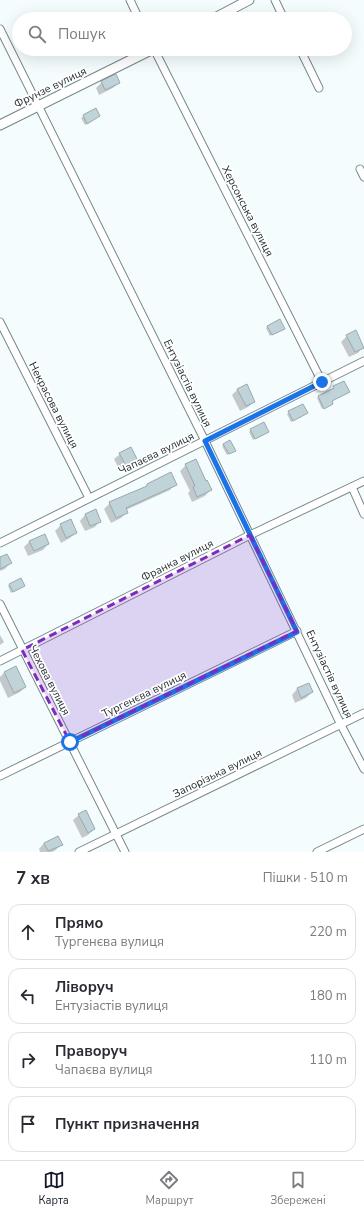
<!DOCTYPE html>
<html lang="uk">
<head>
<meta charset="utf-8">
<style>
	:root { --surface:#fff; --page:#f2f2f3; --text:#2b2b33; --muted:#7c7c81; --line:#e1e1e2; --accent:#111827 }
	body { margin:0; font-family:"Nunito Sans",sans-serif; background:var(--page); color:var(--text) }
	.stop { position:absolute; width:12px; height:12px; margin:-9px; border:3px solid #1a73e8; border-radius:50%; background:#fff }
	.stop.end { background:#1a73e8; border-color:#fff; box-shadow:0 1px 4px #0008 }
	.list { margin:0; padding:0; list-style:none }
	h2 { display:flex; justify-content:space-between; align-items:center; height:52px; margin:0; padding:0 16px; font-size:17px }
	h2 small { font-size:13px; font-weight:400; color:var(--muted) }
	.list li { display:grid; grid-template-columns:26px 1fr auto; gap:12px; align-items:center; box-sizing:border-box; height:56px; margin:0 8px 8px; padding:0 8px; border:1px solid var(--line); border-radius:12px }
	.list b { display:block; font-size:15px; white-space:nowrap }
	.list p { margin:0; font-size:13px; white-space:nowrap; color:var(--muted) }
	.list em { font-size:13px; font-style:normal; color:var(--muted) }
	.icon { flex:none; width:22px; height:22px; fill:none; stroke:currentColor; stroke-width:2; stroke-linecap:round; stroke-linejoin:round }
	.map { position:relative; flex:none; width:364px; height:852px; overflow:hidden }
	.search { position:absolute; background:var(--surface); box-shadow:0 4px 16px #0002; left:12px; right:12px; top:12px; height:44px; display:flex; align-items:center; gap:10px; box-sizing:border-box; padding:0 14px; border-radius:22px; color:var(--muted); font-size:15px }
	.sheet { height:308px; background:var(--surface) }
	nav { display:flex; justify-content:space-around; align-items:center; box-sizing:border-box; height:56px; border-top:1px solid var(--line); background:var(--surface); font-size:11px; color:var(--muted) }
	nav a { display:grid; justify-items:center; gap:2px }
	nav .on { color:var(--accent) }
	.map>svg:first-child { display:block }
	.shadow { fill:#0003 }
	.building { fill:#c0d3d8; stroke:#98aaaf }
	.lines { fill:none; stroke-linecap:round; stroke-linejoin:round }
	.street-casing { stroke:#76888c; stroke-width:9 }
	.secondary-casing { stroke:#76888c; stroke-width:11 }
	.street { stroke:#fff; stroke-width:7 }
	.secondary { stroke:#fff; stroke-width:9 }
	.route { stroke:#1a73e8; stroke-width:5 }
	.marked { fill:#7b2cbf; fill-opacity:0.2; stroke:#7b2cbf; stroke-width:3; stroke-dasharray:8 5; stroke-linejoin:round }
	.labels { text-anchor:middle; stroke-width:3.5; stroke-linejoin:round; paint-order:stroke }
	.street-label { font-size:11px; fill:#252d2f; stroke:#fff }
</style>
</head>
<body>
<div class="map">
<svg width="364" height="852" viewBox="0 0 364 852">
	<rect width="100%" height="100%" fill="#f4fcfe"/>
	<!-- shadow -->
	<g class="shadow">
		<polygon points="102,82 119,83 113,88 99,95 96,88"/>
		<polygon points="95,109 99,116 85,125 81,118"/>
		<polygon points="268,326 283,329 270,336 266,328"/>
		<polygon points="347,336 363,347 358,353 349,357 341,342"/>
		<polygon points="343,382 331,402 330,405 322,409 317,398"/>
		<polygon points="238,389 254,402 248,407 240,411 232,395"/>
		<polygon points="289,412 306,413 291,422 287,414"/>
		<polygon points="251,430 267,432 253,440 249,432"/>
		<polygon points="224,444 233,452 227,455 222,446"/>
		<polygon points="120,454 136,460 131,466 120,471 114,459"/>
		<polygon points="186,465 210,490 205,496 192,502 188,493 190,491 180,471"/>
		<polygon points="175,484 170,490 126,510 127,512 121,518 111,523 104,509 110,503 145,488 147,485"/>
		<polygon points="85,515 100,521 95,527 85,531 80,521"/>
		<polygon points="61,525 76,533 70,538 61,543 55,531"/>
		<polygon points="29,542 48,544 43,550 28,556 24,547"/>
		<polygon points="0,558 10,563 5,569 0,571"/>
		<polygon points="10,584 24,586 11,593 8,586"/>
		<polygon points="0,635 4,642 0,645"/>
		<polygon points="16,667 25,687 20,692 8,698 0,681 0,677 4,673"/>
		<polygon points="308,684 312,692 306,698 295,703 292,695 297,689"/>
		<polygon points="79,815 94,829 88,835 82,838 73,820"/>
		<polygon points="44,843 61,844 56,850 52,852 40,852 39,849"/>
	</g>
	<!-- building -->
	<g class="building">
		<polygon points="116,74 120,83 105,90 101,81"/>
		<polygon points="96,108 100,116 87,124 83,115"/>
		<polygon points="280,319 285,329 272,335 267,326"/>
		<polygon points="356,330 364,348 355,352 346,335"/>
		<polygon points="344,381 350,392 332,401 333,404 324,409 318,396 334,388 333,386"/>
		<polygon points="247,384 255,402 246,406 237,389"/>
		<polygon points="303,404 308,413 293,421 288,411"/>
		<polygon points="264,422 269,432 255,439 250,429"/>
		<polygon points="230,440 236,451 229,454 223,444"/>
		<polygon points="131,447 138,461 126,466 119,453"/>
		<polygon points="196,459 206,481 207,480 212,490 197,497 193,487 195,486 185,464"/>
		<polygon points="171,472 177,485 126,508 128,513 116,518 109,502 147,486 147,484"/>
		<polygon points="96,509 101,522 90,526 85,514"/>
		<polygon points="71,519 77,533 66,538 60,524"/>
		<polygon points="45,534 49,544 34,551 29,541"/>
		<polygon points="7,554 12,563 0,569 0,557"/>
		<polygon points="21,578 25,586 13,592 9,584"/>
		<polygon points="16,666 26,687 14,693 4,672"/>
		<polygon points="309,683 313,692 301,698 297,688"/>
		<polygon points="86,810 95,829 88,833 78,814"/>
		<polygon points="58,836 63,845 48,851 44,843"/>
	</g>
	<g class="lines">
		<defs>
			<g id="street">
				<polyline points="130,0 139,19"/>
				<polyline points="275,0 284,19"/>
				<polyline points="0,29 205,441 341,725 364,769"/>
				<polyline points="154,49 322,382"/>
				<polyline points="300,49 319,88"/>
				<polyline points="360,169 364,177"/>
				<polyline points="0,322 89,498"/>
				<polyline points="352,487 364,514"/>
				<polyline points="0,543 364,361"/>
				<polyline points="0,604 125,852"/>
				<polyline points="0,661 250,535 364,481"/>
				<polyline points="0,776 297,631"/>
				<polyline points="79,852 364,713"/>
				<polyline points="317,852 364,829"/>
			</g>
			<g id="secondary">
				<polyline points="213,19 249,0"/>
				<polyline points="0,125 153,49"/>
			</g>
		</defs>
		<!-- street casing -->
		<use href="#street" class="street-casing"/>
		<!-- secondary casing -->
		<use href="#secondary" class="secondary-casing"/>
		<!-- street -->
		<use href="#street" class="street"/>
		<!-- secondary -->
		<use href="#secondary" class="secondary"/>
	</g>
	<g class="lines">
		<!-- route -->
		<polyline class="route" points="70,742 297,632 205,441 322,382"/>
	</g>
	<!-- marked area -->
	<path class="marked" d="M250 535 297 631 70 742 22 650Z"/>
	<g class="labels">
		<!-- street labels -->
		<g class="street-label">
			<text transform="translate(50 87) rotate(-26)" y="4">Фрунзе вулиця</text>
			<text transform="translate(248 211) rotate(63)" y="4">Херсонська вулиця</text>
			<text transform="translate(188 383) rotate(64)" y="4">Ентузіастів вулиця</text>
			<text transform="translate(54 405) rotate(63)" y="4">Некрасова вулиця</text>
			<text transform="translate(156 453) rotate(-26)" y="4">Чапаєва вулиця</text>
			<text transform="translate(177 560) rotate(-27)" y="4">Франка вулиця</text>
			<text transform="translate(330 674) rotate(65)" y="4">Ентузіастів вулиця</text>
			<text transform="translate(50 680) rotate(63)" y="4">Чехова вулиця</text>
			<text transform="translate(144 694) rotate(-26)" y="4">Тургенєва вулиця</text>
			<text transform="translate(217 773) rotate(-26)" y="4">Запорізька вулиця</text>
		</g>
	</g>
</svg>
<div class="stop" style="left:70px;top:742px"></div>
<div class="stop end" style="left:322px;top:382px"></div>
<div class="search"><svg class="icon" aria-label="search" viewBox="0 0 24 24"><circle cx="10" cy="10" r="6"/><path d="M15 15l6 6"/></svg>Пошук</div>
</div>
<section class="sheet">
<h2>7 хв<small>Пішки · 510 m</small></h2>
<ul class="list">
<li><svg class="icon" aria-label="ahead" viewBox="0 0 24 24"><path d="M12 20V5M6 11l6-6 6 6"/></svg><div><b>Прямо</b><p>Тургенєва вулиця</p></div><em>220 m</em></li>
<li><svg class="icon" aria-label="left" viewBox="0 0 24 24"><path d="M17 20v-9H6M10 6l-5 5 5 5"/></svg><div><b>Ліворуч</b><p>Ентузіастів вулиця</p></div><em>180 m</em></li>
<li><svg class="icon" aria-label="right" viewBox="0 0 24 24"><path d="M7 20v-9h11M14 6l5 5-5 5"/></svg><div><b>Праворуч</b><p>Чапаєва вулиця</p></div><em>110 m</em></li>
<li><svg class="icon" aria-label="arrive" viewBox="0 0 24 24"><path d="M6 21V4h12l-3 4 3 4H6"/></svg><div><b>Пункт призначення</b></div></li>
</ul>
</section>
<nav>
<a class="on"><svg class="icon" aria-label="map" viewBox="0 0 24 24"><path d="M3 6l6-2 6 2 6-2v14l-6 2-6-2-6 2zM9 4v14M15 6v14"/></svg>Карта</a>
<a><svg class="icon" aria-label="directions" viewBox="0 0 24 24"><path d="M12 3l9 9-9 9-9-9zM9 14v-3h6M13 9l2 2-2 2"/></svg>Маршрут</a>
<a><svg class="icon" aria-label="saved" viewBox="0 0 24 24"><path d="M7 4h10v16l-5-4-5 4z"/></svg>Збережені</a>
</nav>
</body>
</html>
